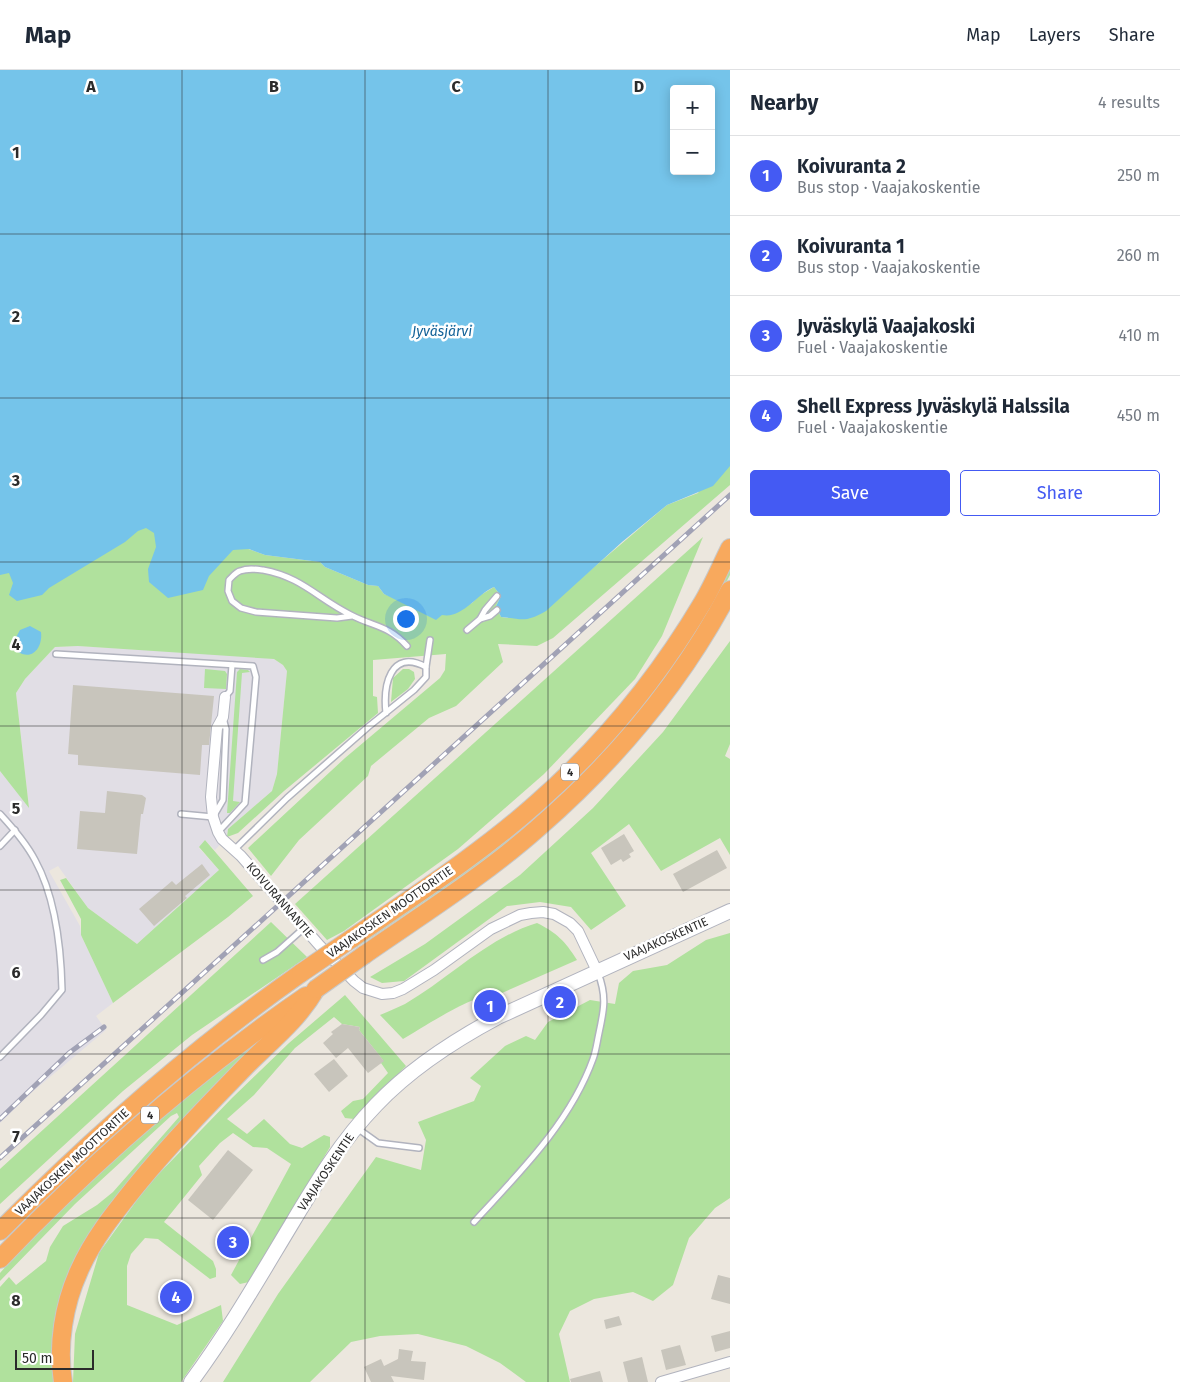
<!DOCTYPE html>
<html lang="en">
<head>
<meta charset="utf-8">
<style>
	:root { --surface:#fff; --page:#f6f6f7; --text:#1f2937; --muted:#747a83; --line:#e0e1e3; --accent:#445af3 }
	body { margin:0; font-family:"Fira Sans",sans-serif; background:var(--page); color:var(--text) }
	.controls { position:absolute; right:15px; top:15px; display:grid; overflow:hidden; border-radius:5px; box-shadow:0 2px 12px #0003 }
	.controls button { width:45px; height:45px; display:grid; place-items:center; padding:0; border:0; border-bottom:1px solid var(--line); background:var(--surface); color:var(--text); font:25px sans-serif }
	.scale { position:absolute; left:15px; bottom:12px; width:79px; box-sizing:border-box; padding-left:5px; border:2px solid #2b2b2b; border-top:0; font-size:14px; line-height:18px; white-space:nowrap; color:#2b2b2b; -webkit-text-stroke:4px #fff; paint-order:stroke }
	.you { position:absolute; left:405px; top:548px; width:18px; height:18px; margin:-12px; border:4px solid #fff; border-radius:50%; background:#1a73e8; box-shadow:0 0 0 8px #1a73e833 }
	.badge { display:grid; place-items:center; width:32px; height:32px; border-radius:50%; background:var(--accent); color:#fff; font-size:16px; font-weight:700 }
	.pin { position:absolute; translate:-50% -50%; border:2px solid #fff; box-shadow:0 1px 5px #0006 }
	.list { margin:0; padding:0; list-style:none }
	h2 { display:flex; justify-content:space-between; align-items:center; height:65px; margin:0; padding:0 20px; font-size:21px }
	h2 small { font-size:16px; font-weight:400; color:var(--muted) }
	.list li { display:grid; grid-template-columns:32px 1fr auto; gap:15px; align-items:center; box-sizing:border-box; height:80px; padding:0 20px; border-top:1px solid var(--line) }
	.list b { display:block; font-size:19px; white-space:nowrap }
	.list p { margin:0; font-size:16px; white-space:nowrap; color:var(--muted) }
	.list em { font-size:16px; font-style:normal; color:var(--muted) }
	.actions { display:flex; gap:10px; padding:15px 20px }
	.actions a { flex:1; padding:11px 0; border:1px solid var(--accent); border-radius:5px; text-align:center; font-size:18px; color:var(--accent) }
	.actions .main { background:var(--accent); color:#fff }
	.map { position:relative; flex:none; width:730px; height:1312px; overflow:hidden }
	header { display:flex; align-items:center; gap:30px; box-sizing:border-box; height:70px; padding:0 25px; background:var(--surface); border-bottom:1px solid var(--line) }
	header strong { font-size:24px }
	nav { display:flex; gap:28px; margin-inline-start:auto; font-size:18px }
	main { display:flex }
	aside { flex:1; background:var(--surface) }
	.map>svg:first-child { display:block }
	.industrial { fill:#e1dee5 }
	.green { fill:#b0e19d }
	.water { fill:#75c4ea; fill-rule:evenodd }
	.building { fill:#c8c5bc }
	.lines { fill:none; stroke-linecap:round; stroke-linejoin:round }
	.service-casing { stroke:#b1b3be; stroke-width:8 }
	.minor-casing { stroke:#b1b3be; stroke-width:12 }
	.secondary-casing { stroke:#b1b3be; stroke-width:16 }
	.motorway-casing { stroke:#c8c8c8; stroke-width:20 }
	.service { stroke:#fff; stroke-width:5 }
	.minor { stroke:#fff; stroke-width:10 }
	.secondary { stroke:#fff; stroke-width:14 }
	.motorway { stroke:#f8a95d; stroke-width:18 }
	.rail-casing { stroke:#a1a2b5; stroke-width:5 }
	.rail { stroke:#fff; stroke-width:3; stroke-dasharray:9; stroke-linecap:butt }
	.motorway-bridge-casing { stroke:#c8c8c8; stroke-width:20; stroke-linecap:butt }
	.motorway-bridge { stroke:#f8a95d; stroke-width:18 }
	.grid { fill:none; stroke:#2b2b2b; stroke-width:1; stroke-opacity:0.55 }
	.labels { text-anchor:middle; stroke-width:5; stroke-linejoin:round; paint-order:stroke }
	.shield { fill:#fff; stroke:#6b6b6b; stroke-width:1 }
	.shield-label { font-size:11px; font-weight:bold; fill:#2b2b2b }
	.street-label { font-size:12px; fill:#2b2b2b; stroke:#fff }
	.water-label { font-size:14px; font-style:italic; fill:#136298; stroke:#fff }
	.grid-label { font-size:16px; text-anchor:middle; font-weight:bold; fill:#2b2b2b; stroke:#fff; stroke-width:5; stroke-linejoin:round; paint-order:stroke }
</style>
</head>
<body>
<header>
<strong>Map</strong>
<nav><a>Map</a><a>Layers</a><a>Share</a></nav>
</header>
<main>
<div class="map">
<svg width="730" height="1312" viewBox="0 0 730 1312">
	<rect width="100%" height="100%" fill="#ece7de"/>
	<!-- industrial -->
	<polygon class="industrial" points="78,576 246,586 274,589 283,595 287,601 277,704 272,721 228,759 227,767 215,780 205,770 199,778 219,800 137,874 88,838 58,796 49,801 80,856 81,865 113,933 96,946 106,960 31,1023 0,1053 0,701 29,737 16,623 25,609 55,577"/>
	<!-- green -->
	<g class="green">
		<polygon points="0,351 109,443 185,456 265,485 320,492 325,497 368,515 378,516 384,524 442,545 472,533 479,526 494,517 501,526 496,536 501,547 508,548 514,537 566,521 667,435 698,423 730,363 730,415 553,568 537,576 498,574 503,592 456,636 429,648 371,696 368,706 299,770 271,806 248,778 345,688 440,608 445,600 446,584 373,590 373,626 377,627 378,643 284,721 238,763 227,767 228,759 272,721 277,704 287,601 283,595 274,589 78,576 55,577 25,609 16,623 29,738 0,701"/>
		<polygon points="703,467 662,566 635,609 544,704 458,779 344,861 327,870 295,834"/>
		<path d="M730 496V505C719 526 707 547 695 567 650 638 589 706 524 759 471 802 413 839 357 877L355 874 542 739Z"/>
		<polygon points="730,571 730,674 725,686 730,689 730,785 720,768 661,801 629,754 591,783 626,836 591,860 571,837 540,832 507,836 404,911 382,913 370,907 425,874 520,805 593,738 663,662"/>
		<polygon points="205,599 225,601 227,604 226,619 204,618"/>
		<polygon points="240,599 248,600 250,602 242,603 233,731 240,732 230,743 227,743 237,602"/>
		<polygon points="403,599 409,599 414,602 415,609 408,619 391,632 393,608"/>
		<polygon points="205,770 253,826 228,847 113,933 81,865 81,849 60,810 66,808 88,838 137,874 219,800 199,777"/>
		<polygon points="271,852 307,887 192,965 123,1021 0,1134 0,1099"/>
		<path d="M537 853C557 863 565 871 577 890L502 923C476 922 427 955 403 969L380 945C389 941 397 938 405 934 450 908 487 868 537 853Z"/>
		<polygon points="730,863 730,1128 715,1138 689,1168 673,1215 653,1231 633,1222 594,1229 570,1241 559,1264 570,1312 526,1312 500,1293 466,1276 418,1264 380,1266 351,1272 310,1312 223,1312 278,1224 376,1087 421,1100 426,1070 418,1052 474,1031 481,1016 470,1008 505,976 526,966 535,970 548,952 590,930 615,934 619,913 633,901 667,895 706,870"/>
		<polygon points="345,925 406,996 354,1049 345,1048 341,1041 353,1031 363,1029 388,1003 381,993 383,990 359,960 360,957 342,954 334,947 295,978 254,1025 227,1049 247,1064 264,1049 290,1074 302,1078 324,1065 330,1067 330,1077 249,1212 240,1214 231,1205 291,1094 267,1078 253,1077 233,1063 220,1073 199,1096 202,1105 164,1152 213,1191 216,1199 216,1207 210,1209 158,1169 145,1168 131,1184 127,1196 127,1235 177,1255 221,1235 223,1251 181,1312 73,1312 75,1264 99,1183 147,1116 232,1028 289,973"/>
		<path d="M290 945 209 1021 179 1053 140 1099 91 1165 56 1312H0V1217L9 1207 16 1215 46 1191 50 1177 63 1156 97 1135 113 1122 179 1047 177 1043 171 1046 75 1134 0 1211V1203C86 1106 188 1024 290 945Z"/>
	</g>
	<!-- water -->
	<g class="water">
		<path d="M0 0H730V396L713 416 667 435 622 472 546 541C525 553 523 549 501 547L496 536 501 526 494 517C476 525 462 549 442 545L436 550 384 524 378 516 368 515 325 497 320 492 265 485 249 479 233 480 209 506 203 520 168 528 149 512 148 499 156 477 154 463 146 458 138 461 125 472 49 518 42 525 17 531 9 525 13 513 9 503 0 505ZM674 19H711V101H674Z"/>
		<path d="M30 556 41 562C43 577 32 592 17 581L14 571 20 560Z"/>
	</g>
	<!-- building -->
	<g class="building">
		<polygon points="73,615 214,626 209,675 202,675 200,705 78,695 78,685 68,684"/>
		<polygon points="107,721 142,725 146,728 143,744 141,744 137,784 77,779 80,741 105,743"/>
		<polygon points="624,764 634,781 629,784 631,787 623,792 621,789 611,795 601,778"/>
		<polygon points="717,780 727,798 683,822 673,804"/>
		<polygon points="202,794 210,805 185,826 187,828 154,856 139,839 172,811 176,815"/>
		<polygon points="342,954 360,957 359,960 384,991 368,1003 348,978 336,988 323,973 333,964 331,962"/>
		<polygon points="334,989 348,1006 329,1022 314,1004"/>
		<polygon points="228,1080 253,1100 213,1150 188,1130"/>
		<polygon points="718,1205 730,1208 730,1234 711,1229"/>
		<polygon points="174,1219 186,1229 180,1236 169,1226"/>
		<polygon points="619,1246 622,1255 606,1259 604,1250"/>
		<polygon points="730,1261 730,1278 715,1282 711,1266"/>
		<polygon points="680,1275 686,1295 666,1300 661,1280"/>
		<polygon points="399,1279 413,1281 411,1291 426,1292 424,1310 391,1306 394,1312 371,1312 364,1297 381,1289 384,1296 398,1289"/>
		<polygon points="642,1287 648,1312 628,1312 623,1292"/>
		<polygon points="600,1301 603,1312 571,1312 570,1309"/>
	</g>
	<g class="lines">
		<defs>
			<g id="service">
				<path d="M352 546 337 548 256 542 241 538 232 531 228 521 229 510C232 507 236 502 240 501 248 498 255 499 263 500 302 507 318 529 351 545 374 557 388 555 407 576"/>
				<polyline points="480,549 485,540 497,526"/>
				<polyline points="467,560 480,549 490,546 497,540"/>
				<polyline points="56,584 253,596 256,607 245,733 218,762"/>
				<polyline points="426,597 430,570"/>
				<polyline points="225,627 230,621 232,595"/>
				<path d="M0 744C13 758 26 773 35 790 56 828 61 877 62 920L41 945 0 987"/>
				<polyline points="181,744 213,747 223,730 226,659 223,648"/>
				<polyline points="0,776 15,760"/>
				<path d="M234 780 287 728 368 657 414 620 426 607V597C390 578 383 616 386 643"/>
				<polyline points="263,890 277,882 304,858"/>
				<polyline points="357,1058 378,1073 419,1078"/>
				<path d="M474 1152C519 1103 570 1053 593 989 596 981 597 972 599 963 604 940 607 926 598 903"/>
			</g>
			<g id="minor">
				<polyline points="225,627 223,647 217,658 211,727 213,747 218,762 222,769 241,786 320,876 354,911 363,918 382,924 393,923 403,919 434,900 491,859 520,845 531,843 543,842 554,844 570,853 578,861 597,901"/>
				<polyline points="661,1312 730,1292"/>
			</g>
			<path id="secondary" d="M191 1312C228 1262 259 1208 291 1155 316 1113 341 1071 376 1035 411 998 453 971 498 947L730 841"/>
			<g id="motorway">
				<path d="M351 869C414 826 480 784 537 733 603 675 658 608 703 532 713 515 721 496 730 478"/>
				<path d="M364 885C423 844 485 805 538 758 616 690 682 612 730 520"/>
				<path d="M0 1161C93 1067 192 980 301 903"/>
				<path d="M0 1189C94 1091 195 1002 306 926"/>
				<path d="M63 1312C57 1275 64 1234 79 1201 93 1169 115 1142 136 1116 171 1073 209 1034 247 995 273 969 297 951 316 919"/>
			</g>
		</defs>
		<!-- service casing -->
		<use href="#service" class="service-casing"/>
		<!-- minor casing -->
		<use href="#minor" class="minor-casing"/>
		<!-- secondary casing -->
		<use href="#secondary" class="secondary-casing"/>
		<!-- motorway casing -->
		<use href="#motorway" class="motorway-casing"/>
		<!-- service -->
		<use href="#service" class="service"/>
		<!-- minor -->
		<use href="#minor" class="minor"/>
		<!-- secondary -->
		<use href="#secondary" class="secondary"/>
		<!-- motorway -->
		<use href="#motorway" class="motorway"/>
		<defs>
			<g id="rail">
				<polyline points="0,1049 69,983 104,957"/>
				<polyline points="0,1088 730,425"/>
			</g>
		</defs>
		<!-- rail casing -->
		<use href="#rail" class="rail-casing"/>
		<!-- rail -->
		<use href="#rail" class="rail"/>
		<defs>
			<g id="motorway-bridge">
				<polyline points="301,903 351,869"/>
				<polyline points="316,919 364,885"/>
			</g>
		</defs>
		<!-- motorway-bridge casing -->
		<use href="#motorway-bridge" class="motorway-bridge-casing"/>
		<!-- motorway-bridge -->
		<use href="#motorway-bridge" class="motorway-bridge"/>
	</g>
	<!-- grid -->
	<path class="grid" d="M182 0V1312M365 0V1312M548 0V1312M0 164H730M0 328H730M0 492H730M0 656H730M0 820H730M0 984H730M0 1148H730"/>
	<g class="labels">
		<!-- shield labels -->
		<g class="shield">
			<rect x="561" y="693.5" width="18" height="17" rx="4"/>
			<rect x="141" y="1036.5" width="18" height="17" rx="4"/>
		</g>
		<g class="shield-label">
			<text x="570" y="706">4</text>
			<text x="150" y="1049">4</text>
		</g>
		<!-- street labels -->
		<g class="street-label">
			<text transform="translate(280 830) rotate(49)" y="4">KOIVURANNANTIE</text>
			<text transform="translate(390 842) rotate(-35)" y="4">VAAJAKOSKEN MOOTTORITIE</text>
			<text transform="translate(666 869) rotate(-24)" y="4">VAAJAKOSKENTIE</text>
			<text transform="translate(72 1092) rotate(-43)" y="4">VAAJAKOSKEN MOOTTORITIE</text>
			<text transform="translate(326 1102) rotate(-56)" y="4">VAAJAKOSKENTIE</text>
		</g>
		<!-- water labels -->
		<g class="water-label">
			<text x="442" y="266">Jyväsjärvi</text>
		</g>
	</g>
	<g class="grid-label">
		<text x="91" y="22">A</text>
		<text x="274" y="22">B</text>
		<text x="456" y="22">C</text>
		<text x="639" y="22">D</text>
		<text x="16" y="88">1</text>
		<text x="16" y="252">2</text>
		<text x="16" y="416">3</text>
		<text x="16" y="580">4</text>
		<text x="16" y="744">5</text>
		<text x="16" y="908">6</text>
		<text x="16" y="1072">7</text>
		<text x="16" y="1236">8</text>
	</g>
</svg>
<div class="controls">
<button>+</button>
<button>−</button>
</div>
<div class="scale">50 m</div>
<div class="you"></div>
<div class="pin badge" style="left:490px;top:936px">1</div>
<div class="pin badge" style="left:560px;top:932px">2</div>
<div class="pin badge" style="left:233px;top:1172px">3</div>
<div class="pin badge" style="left:176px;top:1227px">4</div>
</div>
<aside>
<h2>Nearby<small>4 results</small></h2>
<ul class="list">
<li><span class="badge">1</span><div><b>Koivuranta 2</b><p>Bus stop · Vaajakoskentie</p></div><em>250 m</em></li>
<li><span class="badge">2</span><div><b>Koivuranta 1</b><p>Bus stop · Vaajakoskentie</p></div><em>260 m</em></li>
<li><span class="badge">3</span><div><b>Jyväskylä Vaajakoski</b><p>Fuel · Vaajakoskentie</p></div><em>410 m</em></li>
<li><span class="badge">4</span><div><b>Shell Express Jyväskylä Halssila</b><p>Fuel · Vaajakoskentie</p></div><em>450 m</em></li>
</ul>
<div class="actions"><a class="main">Save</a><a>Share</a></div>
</aside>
</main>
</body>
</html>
